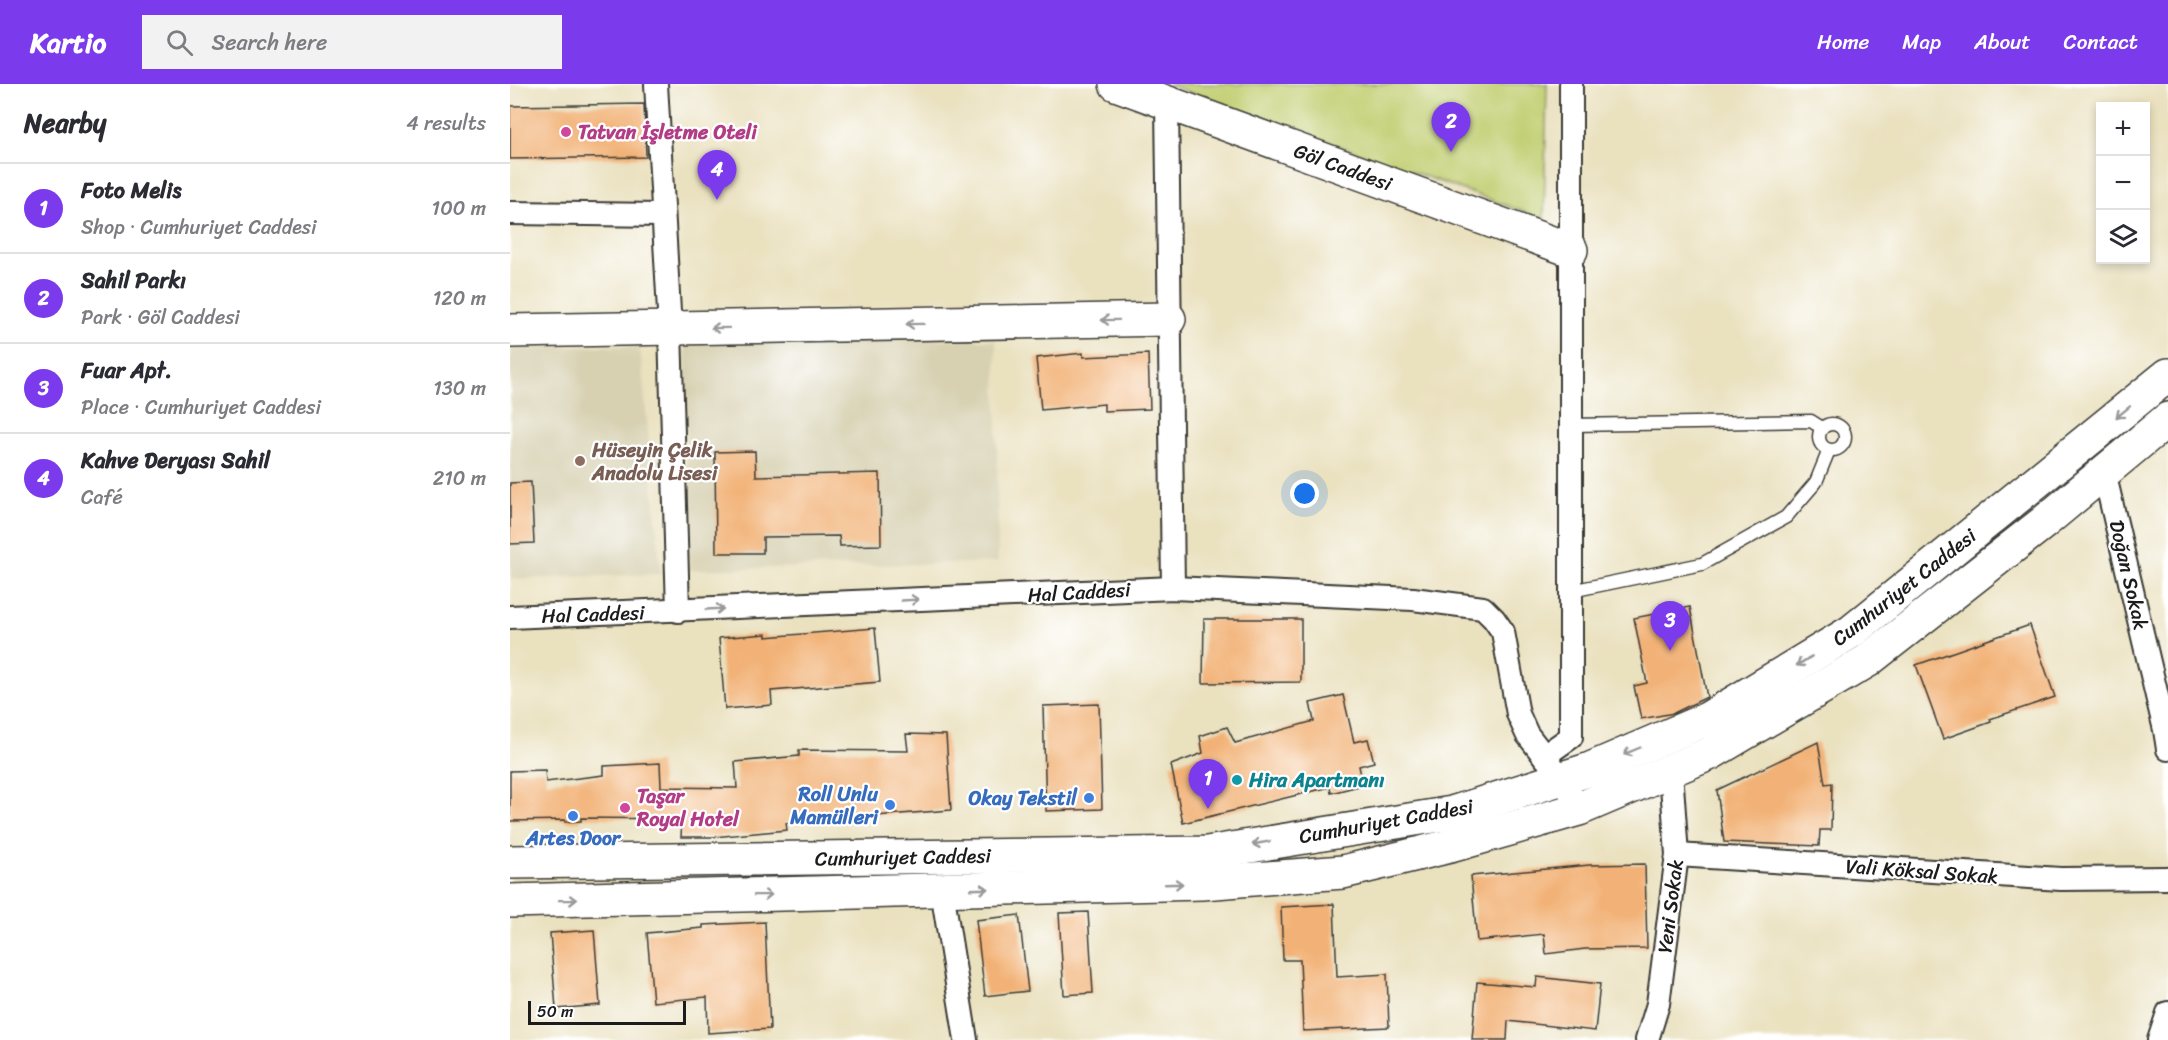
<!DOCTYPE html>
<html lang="en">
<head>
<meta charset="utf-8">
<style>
	:root { --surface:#fff; --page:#f2f2f3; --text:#2b2b33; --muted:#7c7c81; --line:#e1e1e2; --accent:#7c3aed }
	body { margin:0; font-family:Sriracha,sans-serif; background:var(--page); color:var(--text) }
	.controls { position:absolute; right:18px; top:18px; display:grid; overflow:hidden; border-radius:0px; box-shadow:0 3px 9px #0003 }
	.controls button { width:54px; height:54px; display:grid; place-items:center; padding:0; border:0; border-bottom:2px solid var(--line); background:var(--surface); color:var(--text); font:30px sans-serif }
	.scale { position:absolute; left:18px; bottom:15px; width:158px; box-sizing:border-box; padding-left:6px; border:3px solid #1c1c1c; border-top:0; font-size:16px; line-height:21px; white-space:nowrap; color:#1c1c1c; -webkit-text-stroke:4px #fff; paint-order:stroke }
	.you { position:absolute; left:795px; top:410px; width:21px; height:21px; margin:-15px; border:4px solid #fff; border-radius:50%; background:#1a73e8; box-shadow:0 0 0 9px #1a73e833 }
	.badge { display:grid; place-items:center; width:39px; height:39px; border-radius:50%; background:var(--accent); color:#fff; font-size:20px; font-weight:700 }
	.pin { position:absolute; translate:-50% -50px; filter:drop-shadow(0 2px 3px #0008) }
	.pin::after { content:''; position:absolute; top:32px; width:21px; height:18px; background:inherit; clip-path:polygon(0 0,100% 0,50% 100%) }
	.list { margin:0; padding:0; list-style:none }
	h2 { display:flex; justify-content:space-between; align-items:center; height:78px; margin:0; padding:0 24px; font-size:26px }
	h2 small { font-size:20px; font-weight:400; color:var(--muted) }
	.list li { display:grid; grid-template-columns:39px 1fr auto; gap:18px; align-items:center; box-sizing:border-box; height:90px; padding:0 24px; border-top:2px solid var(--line) }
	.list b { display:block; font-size:22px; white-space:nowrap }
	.list p { margin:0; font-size:20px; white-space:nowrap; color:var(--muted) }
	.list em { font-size:20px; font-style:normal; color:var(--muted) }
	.icon { flex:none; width:33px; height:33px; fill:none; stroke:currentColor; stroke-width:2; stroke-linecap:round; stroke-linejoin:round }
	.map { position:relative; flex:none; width:1658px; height:956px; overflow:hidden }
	header { display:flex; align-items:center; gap:36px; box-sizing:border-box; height:84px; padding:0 30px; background:var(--accent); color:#fff }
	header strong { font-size:28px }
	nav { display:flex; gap:33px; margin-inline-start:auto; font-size:21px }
	.search { width:420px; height:54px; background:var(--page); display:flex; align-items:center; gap:15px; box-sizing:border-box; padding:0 21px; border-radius:0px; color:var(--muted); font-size:22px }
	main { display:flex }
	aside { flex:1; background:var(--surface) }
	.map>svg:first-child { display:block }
	.built { fill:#d7d0b1 }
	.green { fill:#c0cd6e; stroke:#6e7445; stroke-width:1.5 }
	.building { fill:#f2b277 }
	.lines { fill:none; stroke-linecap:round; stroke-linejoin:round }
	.lane-casing { stroke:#3b3a34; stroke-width:15 }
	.street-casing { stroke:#3b3a34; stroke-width:26 }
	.secondary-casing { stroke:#3b3a34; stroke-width:36 }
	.highway-casing { stroke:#3b3a34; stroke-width:36 }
	.lane { stroke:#fff; stroke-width:12 }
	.street { stroke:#fff; stroke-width:22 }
	.secondary { stroke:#fff; stroke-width:33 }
	.highway { stroke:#fff; stroke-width:33 }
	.oneway { stroke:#999 }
	.hotel-dot { fill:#d1479c; stroke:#fff; stroke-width:2 }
	.education-dot { fill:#8d6e63; stroke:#fff; stroke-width:2 }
	.culture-dot { fill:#0f9aa8; stroke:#fff; stroke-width:2 }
	.shop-dot { fill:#3f7fe0; stroke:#fff; stroke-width:2 }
	.labels { text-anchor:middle; stroke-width:4.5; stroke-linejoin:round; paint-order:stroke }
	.hotel-label { font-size:20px; font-weight:bold; fill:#b23c85; stroke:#fff; text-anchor:start }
	.street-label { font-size:20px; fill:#1c1c1c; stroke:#fff }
	.education-label { font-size:20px; font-weight:bold; fill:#785e54; stroke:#fff; text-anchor:start }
	.culture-label { font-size:20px; font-weight:bold; fill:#0d838f; stroke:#fff; text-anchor:start }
	.shop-label { font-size:20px; font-weight:bold; fill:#366cbe; stroke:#fff; text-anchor:end }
</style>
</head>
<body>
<header>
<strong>Kartio</strong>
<div class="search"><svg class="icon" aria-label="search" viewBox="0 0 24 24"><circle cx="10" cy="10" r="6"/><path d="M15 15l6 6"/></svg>Search here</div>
<nav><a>Home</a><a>Map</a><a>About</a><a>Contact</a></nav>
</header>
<main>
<aside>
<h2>Nearby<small>4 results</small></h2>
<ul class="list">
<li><span class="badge">1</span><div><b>Foto Melis</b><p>Shop · Cumhuriyet Caddesi</p></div><em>100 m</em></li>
<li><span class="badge">2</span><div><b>Sahil Parkı</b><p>Park · Göl Caddesi</p></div><em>120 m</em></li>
<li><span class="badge">3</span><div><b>Fuar Apt.</b><p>Place · Cumhuriyet Caddesi</p></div><em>130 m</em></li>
<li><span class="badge">4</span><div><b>Kahve Deryası Sahil</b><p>Café</p></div><em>210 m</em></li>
</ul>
</aside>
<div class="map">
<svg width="1658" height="956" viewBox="0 0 1658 956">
	<rect width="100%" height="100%" fill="#fff"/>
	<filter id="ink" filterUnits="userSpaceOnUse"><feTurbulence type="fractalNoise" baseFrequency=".0167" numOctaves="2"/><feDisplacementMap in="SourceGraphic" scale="12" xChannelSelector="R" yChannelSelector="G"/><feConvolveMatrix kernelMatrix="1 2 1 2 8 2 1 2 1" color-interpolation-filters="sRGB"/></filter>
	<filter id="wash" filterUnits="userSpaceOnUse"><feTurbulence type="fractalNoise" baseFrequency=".008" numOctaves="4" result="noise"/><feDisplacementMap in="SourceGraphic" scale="24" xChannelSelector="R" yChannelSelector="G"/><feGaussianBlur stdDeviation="1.35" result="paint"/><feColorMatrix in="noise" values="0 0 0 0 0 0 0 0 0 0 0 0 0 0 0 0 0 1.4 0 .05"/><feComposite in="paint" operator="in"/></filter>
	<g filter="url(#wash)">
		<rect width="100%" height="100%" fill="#eae1bf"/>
		<!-- built -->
		<g class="built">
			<polygon points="175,255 486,256 488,478 179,486"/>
			<polygon points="130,262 151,490 0,495 0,263"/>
		</g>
		<!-- green -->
		<polygon class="green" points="657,0 1037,0 1034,135"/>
		<g id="blocks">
			<!-- building -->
			<g class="building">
				<polygon points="134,20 136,73 0,75 0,22"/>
				<polygon points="573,269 573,273 638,270 640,325 594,327 594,320 531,326 526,274"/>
				<polygon points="245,367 246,392 370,389 371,461 330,462 329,452 253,453 253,469 206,469 205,368"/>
				<polygon points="21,398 24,459 0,460 0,399"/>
				<polygon points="1180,523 1197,613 1164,629 1131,635 1124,602 1137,599 1124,534"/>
				<polygon points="694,535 791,535 791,598 693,599"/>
				<polygon points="1520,541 1545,613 1480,635 1481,638 1433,655 1406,581"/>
				<polygon points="365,544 370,598 261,607 262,621 215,625 209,554 256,550 256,553"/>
				<polygon points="833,611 844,658 858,655 864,678 849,682 853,701 821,709 820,703 673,739 661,681 693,669 690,652 717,643 725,659 804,637 800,619"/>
				<polygon points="589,620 592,725 536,727 533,622"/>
				<polygon points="396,650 436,651 441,726 276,739 277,746 203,753 171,753 172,735 71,734 71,737 55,738 55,736 0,737 0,687 35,686 36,698 94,691 94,682 150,679 151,703 227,704 225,678 289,672 289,666 398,667"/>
				<polygon points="1308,658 1315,700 1322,699 1321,746 1310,746 1309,762 1214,758 1207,706"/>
				<polygon points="1135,780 1137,864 1075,865 1036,870 1034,850 967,857 961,792 1080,781"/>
				<polygon points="824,820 827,893 877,890 879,943 793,947 790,876 773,876 771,823"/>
				<polygon points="578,828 583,909 554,911 549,829"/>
				<polygon points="509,831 518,907 475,912 466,836"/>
				<polygon points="255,838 260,945 198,949 197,913 143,918 137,849 193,844 193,841"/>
				<polygon points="84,846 90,921 46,925 40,849"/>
				<polygon points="1027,893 1090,900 1085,947 998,937 997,956 962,956 967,898 1026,903"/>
			</g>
		</g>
	</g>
	<g filter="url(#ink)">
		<use href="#blocks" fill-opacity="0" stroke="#3b3a34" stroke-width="1.5"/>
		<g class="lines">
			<defs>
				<g id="lane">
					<circle cx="1322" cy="353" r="13"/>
					<polyline points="1061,341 1301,337 1312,344"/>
					<polyline points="1061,507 1192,480 1276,433 1306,398 1319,366"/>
				</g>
				<g id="street">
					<polyline points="146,0 160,245 168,527"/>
					<polyline points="1061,0 1061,653 1034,672 1052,694 1069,725"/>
					<polyline points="657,19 663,504"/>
					<polyline points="0,129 152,131"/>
					<polyline points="1594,388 1655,646 1658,665"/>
					<polyline points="0,533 663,504 903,515 973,524 984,535 993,548 1008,630 1017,650 1034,672"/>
					<polyline points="1167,771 1551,795 1658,794"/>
					<polyline points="432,806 456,956"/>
					<polyline points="1137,956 1148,920 1167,771 1161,687"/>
					<polyline points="1649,956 1658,929"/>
				</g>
				<g id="secondary">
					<polyline points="606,0 1061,166"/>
					<polyline points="0,247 659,235"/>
				</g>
				<g id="highway">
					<polyline points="0,778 697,769 942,729 1078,686 1197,635 1341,548 1658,291"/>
					<polyline points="0,817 692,799 833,788 944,761 1069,725 1201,669 1357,577 1533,439 1658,335"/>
				</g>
			</defs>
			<!-- lane casing -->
			<use href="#lane" class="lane-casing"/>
			<!-- street casing -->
			<use href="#street" class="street-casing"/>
			<!-- secondary casing -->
			<use href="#secondary" class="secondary-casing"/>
			<!-- highway casing -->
			<use href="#highway" class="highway-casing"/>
			<!-- lane -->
			<use href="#lane" class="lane"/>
			<!-- street -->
			<use href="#street" class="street"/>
			<!-- secondary -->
			<use href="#secondary" class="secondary"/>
			<!-- highway -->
			<use href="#highway" class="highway"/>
		</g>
		<!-- one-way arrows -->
		<defs><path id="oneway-shaft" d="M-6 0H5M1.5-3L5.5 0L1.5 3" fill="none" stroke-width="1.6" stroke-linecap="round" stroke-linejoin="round" transform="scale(1.5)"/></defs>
		<g class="oneway">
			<use href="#oneway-shaft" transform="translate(600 236) rotate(179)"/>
			<use href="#oneway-shaft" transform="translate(405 240) rotate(179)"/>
			<use href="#oneway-shaft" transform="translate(210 244) rotate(179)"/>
			<use href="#oneway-shaft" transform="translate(1613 328) rotate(141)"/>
			<use href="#oneway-shaft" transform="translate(400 516) rotate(-3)"/>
			<use href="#oneway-shaft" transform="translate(205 525) rotate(-3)"/>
			<use href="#oneway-shaft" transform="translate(1294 577) rotate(149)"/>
			<use href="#oneway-shaft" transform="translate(1122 667) rotate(157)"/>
			<use href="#oneway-shaft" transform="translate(751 759) rotate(170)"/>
			<use href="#oneway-shaft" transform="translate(664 800) rotate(-2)"/>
			<use href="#oneway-shaft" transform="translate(469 805) rotate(-2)"/>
			<use href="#oneway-shaft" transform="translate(253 811) rotate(-1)"/>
			<use href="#oneway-shaft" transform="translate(58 816) rotate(-1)"/>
		</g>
	</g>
	<!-- markers -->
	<g class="hotel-dot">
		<circle cx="56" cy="48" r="6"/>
		<circle cx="115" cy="724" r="6"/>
	</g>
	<circle class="education-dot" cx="70" cy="377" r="6"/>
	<circle class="culture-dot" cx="727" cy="696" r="6"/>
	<g class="shop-dot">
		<circle cx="579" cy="714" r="6"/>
		<circle cx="380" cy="721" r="6"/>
		<circle cx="63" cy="732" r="6"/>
	</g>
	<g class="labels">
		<!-- hotel labels -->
		<g class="hotel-label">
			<text x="68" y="55">Tatvan İşletme Oteli</text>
			<text x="127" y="719">Taşar<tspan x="127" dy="23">Royal Hotel</tspan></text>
		</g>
		<!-- street labels -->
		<g class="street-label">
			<text transform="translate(833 83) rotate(20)" y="7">Göl Caddesi</text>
			<text transform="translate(1619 491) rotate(77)" y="7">Doğan Sokak</text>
			<text transform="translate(1394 503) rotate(-38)" y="7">Cumhuriyet Caddesi</text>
			<text transform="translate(569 508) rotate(-3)" y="7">Hal Caddesi</text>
			<text transform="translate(83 530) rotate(-2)" y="7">Hal Caddesi</text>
			<text transform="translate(876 737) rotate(-10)" y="7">Cumhuriyet Caddesi</text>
			<text transform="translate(393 773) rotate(-1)" y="7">Cumhuriyet Caddesi</text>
			<text transform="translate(1412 787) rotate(4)" y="7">Vali Köksal Sokak</text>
			<text transform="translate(1160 822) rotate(-83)" y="7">Yeni Sokak</text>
		</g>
		<!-- education labels -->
		<g class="education-label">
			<text x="82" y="373">Hüseyin Çelik<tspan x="82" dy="23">Anadolu Lisesi</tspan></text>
		</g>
		<!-- culture labels -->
		<g class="culture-label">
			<text x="739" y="703">Hira Apartmanı</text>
		</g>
		<!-- shop labels -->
		<g class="shop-label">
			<text x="368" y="717">Roll Unlu<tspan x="368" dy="23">Mamülleri</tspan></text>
			<text x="567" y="721">Okay Tekstil</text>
			<text x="63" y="761" text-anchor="middle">Artes Door</text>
		</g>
	</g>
</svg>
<div class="controls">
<button>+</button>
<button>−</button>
<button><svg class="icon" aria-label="layers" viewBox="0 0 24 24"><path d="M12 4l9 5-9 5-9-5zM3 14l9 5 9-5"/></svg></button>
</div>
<div class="scale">50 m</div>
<div class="you"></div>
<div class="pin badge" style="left:698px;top:725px">1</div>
<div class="pin badge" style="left:941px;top:68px">2</div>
<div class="pin badge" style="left:1160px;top:567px">3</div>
<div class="pin badge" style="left:207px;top:116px">4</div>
</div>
</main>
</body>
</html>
